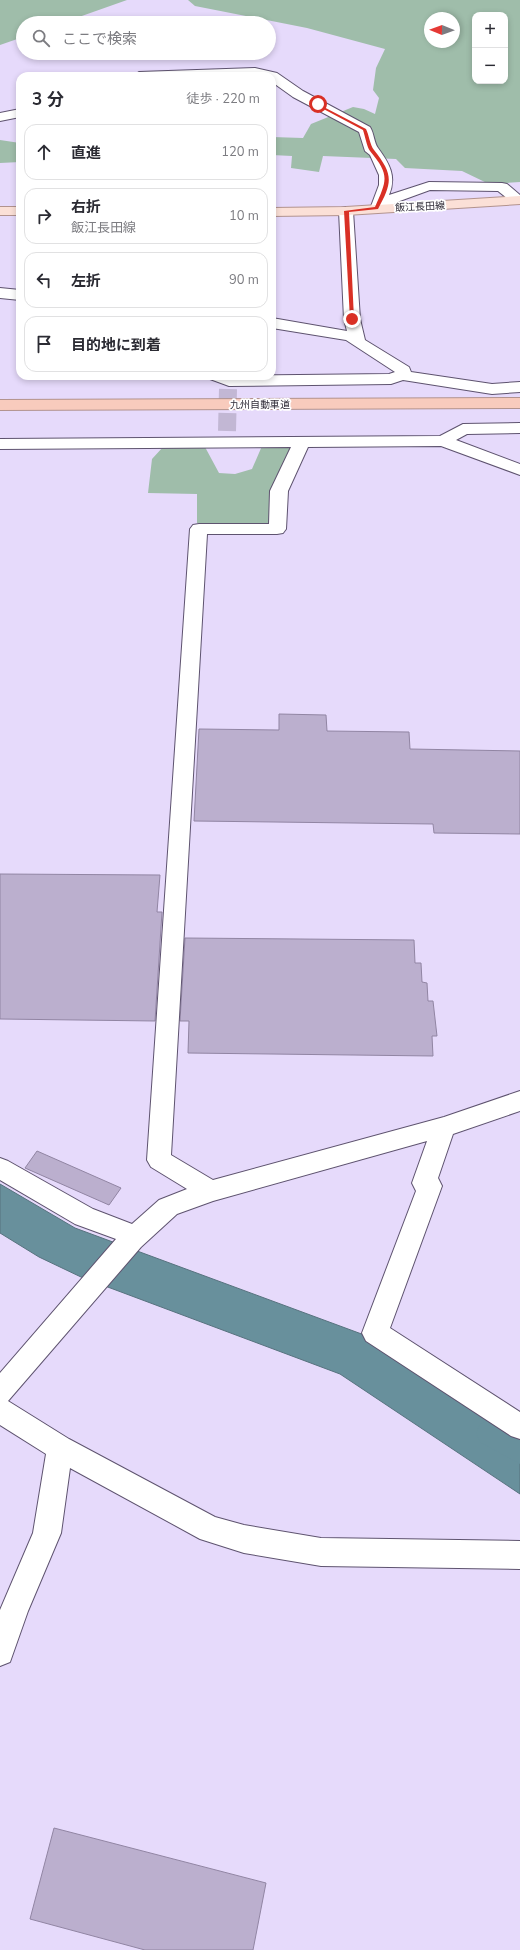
<!DOCTYPE html>
<html lang="ja">
<head>
<meta charset="utf-8">
<style>
	:root { --surface:#fff; --page:#f7f7f7; --text:#2b2b33; --muted:#7c7c81; --line:#e1e1e2 }
	body { margin:0; font-family:"Nunito Sans","Noto Sans JP",sans-serif; background:var(--page); color:var(--text) }
	.controls { position:absolute; right:12px; top:12px; display:grid; overflow:hidden; border-radius:8px; box-shadow:0 2px 6px #0003 }
	.controls button { width:36px; height:36px; display:grid; place-items:center; padding:0; border:0; border-bottom:1px solid var(--line); background:var(--surface); color:var(--text); font:20px sans-serif }
	.compass { position:absolute; left:424px; top:12px; width:36px; height:36px; border-radius:50%; background:var(--surface); box-shadow:0 2px 6px #0003; rotate:271deg }
	.stop { position:absolute; width:12px; height:12px; margin:-9px; border:3px solid #d93025; border-radius:50%; background:#fff }
	.stop.end { background:#d93025; border-color:#fff; box-shadow:0 1px 4px #0008 }
	.list { margin:0; padding:0; list-style:none }
	h2 { display:flex; justify-content:space-between; align-items:center; height:52px; margin:0; padding:0 16px; font-size:17px }
	h2 small { font-size:13px; font-weight:400; color:var(--muted) }
	.list li { display:grid; grid-template-columns:26px 1fr auto; gap:12px; align-items:center; box-sizing:border-box; height:56px; margin:0 8px 8px; padding:0 8px; border:1px solid var(--line); border-radius:12px }
	.list b { display:block; font-size:15px; white-space:nowrap }
	.list p { margin:0; font-size:13px; white-space:nowrap; color:var(--muted) }
	.list em { font-size:13px; font-style:normal; color:var(--muted) }
	.icon { flex:none; width:22px; height:22px; fill:none; stroke:currentColor; stroke-width:2; stroke-linecap:round; stroke-linejoin:round }
	.map { position:relative; flex:none; width:520px; height:1950px; overflow:hidden }
	.search { position:absolute; background:var(--surface); box-shadow:0 2px 6px #0003; left:16px; top:16px; width:260px; height:44px; display:flex; align-items:center; gap:10px; box-sizing:border-box; padding:0 14px; border-radius:22px; color:var(--muted); font-size:15px }
	.panel { position:absolute; background:var(--surface); box-shadow:0 2px 6px #0003; left:16px; top:72px; width:260px; height:308px; border-radius:12px }
	.map>svg:first-child { display:block }
	.green { fill:#9fbdaa; fill-rule:evenodd }
	.water { fill:#68909c; stroke:#57727e }
	.lines { fill:none; stroke-linecap:round; stroke-linejoin:round }
	.canal { fill:#68909c; fill-rule:evenodd }
	.building { fill:#bbafce; stroke:#9185a3 }
	.minor-tunnel { stroke:#c2b7d4; stroke-width:18; stroke-dasharray:18 8; stroke-linecap:butt }
	.minor-casing { stroke:#5e536f; stroke-width:2 }
	.major-casing { stroke:#b2938e; stroke-width:2 }
	.highway-casing { stroke:#b2938e; stroke-width:2 }
	.minor { fill:#fff; fill-rule:evenodd }
	.major { fill:#fbe0d7; fill-rule:evenodd }
	.highway { fill:#f8cbbd; fill-rule:evenodd }
	.route { fill:#d93025 }
	.labels { text-anchor:middle; stroke-width:3.5; stroke-linejoin:round; paint-order:stroke }
	.far-street-label { font-size:10px; fill:#302c38; stroke:#fff }
</style>
</head>
<body>
<div class="map">
<svg width="520" height="1950" viewBox="0 0 520 1950">
	<rect width="100%" height="100%" fill="#e6dafb"/>
	<!-- green -->
	<g class="green">
		<polygon points="0,0 127,0 62,23 23,23 23,37 0,45"/>
		<path d="M188 0H520V182L489 184 462 171 405 168 396 159 323 156 319 172 291 168 292 156 272 155V137L303 138 311 124 353 107 364 109 375 114 379 98 373 90 376 68 385 49 307 28 195 6ZM475 15H505V81H475ZM430 18H454V42H430Z"/>
		<polygon points="0,140 20,143 20,162 0,163"/>
		<polygon points="291,445 274,524 197,523 197,494 148,493 152,459 163,447 205,447 219,473 235,474 252,469 262,446"/>
	</g>
	<!-- water -->
	<polygon class="water" points="0,1184 75,1228 367,1336 520,1435 520,1442 513,1456 520,1461 520,1494 340,1374 81,1277 39,1257 0,1233"/>
	<g class="lines">
		<!-- canal -->
		<polygon class="canal" points="490,1420 520,1436 520,1464 480,1442 476,1433 480,1424"/>
	</g>
	<!-- building -->
	<g class="building">
		<polygon points="279,714 326,715 327,731 409,732 410,749 520,751 520,834 434,833 433,824 194,821 199,729 279,730"/>
		<polygon points="0,874 160,875 157,912 162,912 155,1021 0,1019"/>
		<polygon points="185,938 414,940 415,963 421,963 422,982 427,983 428,1001 433,1001 437,1036 432,1036 433,1056 188,1053 189,1021 180,1021"/>
		<polygon points="37,1151 121,1188 109,1205 25,1168"/>
		<polygon points="54,1828 266,1883 253,1950 145,1950 30,1919"/>
	</g>
	<g class="lines">
		<!-- minor-tunnel -->
		<polyline class="minor-tunnel" points="227,431 228,389"/>
		<defs>
			<g id="minor">
				<path d="M255 68 277 73 303 91 370 127C374 133 374 143 378 148 389 163 397 176 389 195L429 182 502 183 507 184 520 195V204L513 203 498 191 430 190 397 202 382 212H372L370 209 379 185V175L370 155 365 151 359 132 293 97 272 82V76H133L139 72Z"/>
				<polygon points="20,109 20,117 0,121 0,113"/>
				<polygon points="346,207 351,208 353,211 360,319 365,340 409,367 411,372 492,384 520,382 520,392 492,394 403,380 391,384 229,386 210,379 208,376 389,374 395,372 346,340 272,328 272,318 347,331 344,319 339,211 341,208"/>
				<polygon points="0,288 20,290 20,300 0,298"/>
				<polygon points="520,423 520,433 467,434 456,440 520,464 520,475 441,446 308,447 288,491 286,529 283,533 277,534 207,534 171,1155 213,1180 444,1117 520,1091 520,1111 453,1134 438,1178 442,1186 390,1328 520,1412 520,1439 511,1436 366,1341 362,1333 416,1191 412,1183 427,1141 213,1201 177,1214 141,1247 8,1401 69,1439 215,1517 244,1525 321,1538 520,1541 520,1569 321,1566 244,1553 200,1539 70,1468 61,1533 28,1611 10,1662 0,1666 0,1610 33,1533 46,1454 0,1425 0,1373 116,1239 75,1224 0,1180 0,1158 8,1161 93,1209 132,1224 159,1200 187,1189 151,1167 147,1160 190,529 193,525 199,524 269,524 270,491 291,447 0,449 0,439 440,436 463,424"/>
			</g>
			<g id="major">
				<polygon points="520,196 520,204 346,215 272,216 272,208 346,207"/>
				<rect x="0" y="207" width="20" height="8"/>
			</g>
			<polygon id="highway" points="520,398 520,408 0,410 0,400"/>
		</defs>
		<!-- minor casing -->
		<use href="#minor" class="minor-casing"/>
		<!-- major casing -->
		<use href="#major" class="major-casing"/>
		<!-- highway casing -->
		<use href="#highway" class="highway-casing"/>
		<!-- minor -->
		<use href="#minor" class="minor"/>
		<!-- major -->
		<use href="#major" class="major"/>
		<!-- highway -->
		<use href="#highway" class="highway"/>
	</g>
	<!-- route -->
	<path class="route" d="M316 103 366 129C369 135 370 145 374 150 393 174 393 182 378 209L349 212 354 319 352 320 350 319 344 211 375 207C387 180 390 175 370 151 367 147 365 136 363 130L316 105Z"/>
	<g class="labels">
		<!-- far-street labels -->
		<g class="far-street-label">
			<text transform="translate(420 206) rotate(-3)" y="4">飯江長田線</text>
			<text x="260" y="408">九州自動車道</text>
		</g>
	</g>
</svg>
<div class="controls">
<button>+</button>
<button>−</button>
</div>
<svg class="compass" viewBox="-18 -18 36 36"><path d="M0-13l5 13h-10z" fill="#e53935"/><path d="M0 13l5-13h-10z" fill="#7c7c81"/></svg>
<div class="stop" style="left:318px;top:104px"></div>
<div class="stop end" style="left:352px;top:319px"></div>
<div class="search"><svg class="icon" aria-label="search" viewBox="0 0 24 24"><circle cx="10" cy="10" r="6"/><path d="M15 15l6 6"/></svg>ここで検索</div>
<section class="panel">
<h2>3 分<small>徒歩 · 220 m</small></h2>
<ul class="list">
<li><svg class="icon" aria-label="ahead" viewBox="0 0 24 24"><path d="M12 20V5M6 11l6-6 6 6"/></svg><div><b>直進</b></div><em>120 m</em></li>
<li><svg class="icon" aria-label="right" viewBox="0 0 24 24"><path d="M7 20v-9h11M14 6l5 5-5 5"/></svg><div><b>右折</b><p>飯江長田線</p></div><em>10 m</em></li>
<li><svg class="icon" aria-label="left" viewBox="0 0 24 24"><path d="M17 20v-9H6M10 6l-5 5 5 5"/></svg><div><b>左折</b></div><em>90 m</em></li>
<li><svg class="icon" aria-label="arrive" viewBox="0 0 24 24"><path d="M6 21V4h12l-3 4 3 4H6"/></svg><div><b>目的地に到着</b></div></li>
</ul>
</section>
</div>
</body>
</html>
